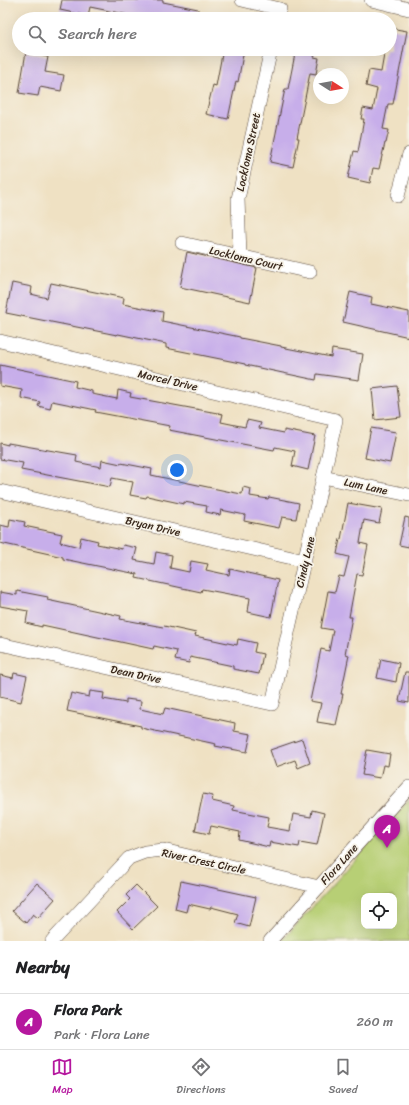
<!DOCTYPE html>
<html lang="en">
<head>
<meta charset="utf-8">
<style>
	:root { --surface:#fff; --page:#f2f2f2; --text:#202124; --muted:#757577; --line:#e0e0e0; --accent:#b5179e }
	body { margin:0; font-family:Sriracha,sans-serif; background:var(--page); color:var(--text) }
	.controls { position:absolute; right:12px; bottom:12px; display:grid; overflow:hidden; border-radius:8px; box-shadow:0 4px 16px #0002 }
	.controls button { width:36px; height:36px; display:grid; place-items:center; padding:0; border:0; border-bottom:1px solid var(--line); background:var(--surface); color:var(--text); font:20px sans-serif }
	.compass { position:absolute; left:313px; top:68px; width:36px; height:36px; border-radius:50%; background:var(--surface); box-shadow:0 4px 16px #0002; rotate:101deg }
	.you { position:absolute; left:177px; top:470px; width:14px; height:14px; margin:-10px; border:3px solid #fff; border-radius:50%; background:#1a73e8; box-shadow:0 0 0 6px #1a73e833 }
	.badge { display:grid; place-items:center; width:26px; height:26px; border-radius:50%; background:var(--accent); color:#fff; font-size:13px; font-weight:700 }
	.pin { position:absolute; translate:-50% -33px; filter:drop-shadow(0 1px 2px #0008) }
	.pin::after { content:''; position:absolute; top:21px; width:14px; height:12px; background:inherit; clip-path:polygon(0 0,100% 0,50% 100%) }
	.list { margin:0; padding:0; list-style:none }
	h2 { display:flex; justify-content:space-between; align-items:center; height:52px; margin:0; padding:0 16px; font-size:17px }
	h2 small { font-size:13px; font-weight:400; color:var(--muted) }
	.list li { display:grid; grid-template-columns:26px 1fr auto; gap:12px; align-items:center; box-sizing:border-box; height:56px; padding:0 16px; border-top:1px solid var(--line) }
	.list b { display:block; font-size:15px; white-space:nowrap }
	.list p { margin:0; font-size:13px; white-space:nowrap; color:var(--muted) }
	.list em { font-size:13px; font-style:normal; color:var(--muted) }
	.icon { flex:none; width:22px; height:22px; fill:none; stroke:currentColor; stroke-width:2; stroke-linecap:round; stroke-linejoin:round }
	.map { position:relative; flex:none; width:409px; height:941px; overflow:hidden }
	.search { position:absolute; background:var(--surface); box-shadow:0 4px 16px #0002; left:12px; right:12px; top:12px; height:44px; display:flex; align-items:center; gap:10px; box-sizing:border-box; padding:0 14px; border-radius:22px; color:var(--muted); font-size:15px }
	.sheet { height:108px; background:var(--surface) }
	nav { display:flex; justify-content:space-around; align-items:center; box-sizing:border-box; height:56px; border-top:1px solid var(--line); background:var(--surface); font-size:11px; color:var(--muted) }
	nav a { display:grid; justify-items:center; gap:2px }
	nav .on { color:var(--accent) }
	.map>svg:first-child { display:block }
	.green { fill:#b7cf74; stroke:#797c49; fill-rule:evenodd }
	.building { fill:#c7aeea }
	.lines { fill:none; stroke-linecap:round; stroke-linejoin:round }
	.minor-casing { stroke:#564537; stroke-width:14 }
	.minor { stroke:#fff; stroke-width:13 }
	.labels { text-anchor:middle; stroke-width:3.5; stroke-linejoin:round; paint-order:stroke }
	.street-label { font-size:11px; fill:#3b2a1e; stroke:#f7f3e8 }
</style>
</head>
<body>
<div class="map">
<svg width="409" height="941" viewBox="0 0 409 941">
	<rect width="100%" height="100%" fill="#f7f3e8"/>
	<filter id="ink" filterUnits="userSpaceOnUse"><feTurbulence type="fractalNoise" baseFrequency=".025" numOctaves="2"/><feDisplacementMap in="SourceGraphic" scale="8" xChannelSelector="R" yChannelSelector="G"/><feConvolveMatrix kernelMatrix="1 2 1 2 8 2 1 2 1" color-interpolation-filters="sRGB"/></filter>
	<filter id="wash" filterUnits="userSpaceOnUse"><feTurbulence type="fractalNoise" baseFrequency=".012" numOctaves="4" result="noise"/><feDisplacementMap in="SourceGraphic" scale="16" xChannelSelector="R" yChannelSelector="G"/><feGaussianBlur stdDeviation="0.9" result="paint"/><feColorMatrix in="noise" values="0 0 0 0 0 0 0 0 0 0 0 0 0 0 0 0 0 1.4 0 .05"/><feComposite in="paint" operator="in"/></filter>
	<g filter="url(#wash)">
		<rect width="100%" height="100%" fill="#efe1c3"/>
		<!-- green -->
		<path class="green" d="M409 800V941H282ZM364 896H394V926H364Z"/>
		<g id="blocks">
			<!-- building -->
			<g class="building">
				<polygon points="62,0 163,0 163,2 198,9 196,19 141,19 129,17 129,15 90,7 88,16 60,10"/>
				<polygon points="390,28 407,31 393,104 388,104 383,129 389,130 386,143 385,143 379,169 373,168 370,183 348,178 354,151 358,152 364,119 361,119 363,108 373,110 377,89 366,86 369,70 381,72 385,49 390,49"/>
				<polygon points="223,49 244,49 238,82 236,81 228,119 206,114 213,85 216,86"/>
				<polygon points="296,49 316,50 314,57 319,58 316,74 310,73 297,138 299,138 293,167 270,162 285,89 288,89"/>
				<polygon points="26,52 48,57 45,72 64,75 61,91 40,87 38,96 19,93"/>
				<polygon points="187,252 257,268 250,302 180,287"/>
				<polygon points="12,283 32,287 31,294 47,298 51,283 124,298 123,304 163,312 162,321 240,337 240,338 281,346 281,347 331,357 332,349 363,354 359,380 317,374 316,380 245,365 245,364 166,348 166,344 118,334 117,335 6,313"/>
				<polygon points="350,292 372,297 371,304 409,312 409,337 343,322"/>
				<polygon points="0,365 76,381 75,387 92,391 92,394 117,399 118,390 131,393 130,397 223,414 221,422 245,427 247,420 261,423 259,428 284,433 284,430 315,436 308,470 292,466 295,451 275,447 274,450 205,437 169,430 170,426 95,412 96,410 52,401 50,409 38,406 40,402 21,398 22,390 0,386"/>
				<polygon points="397,386 401,417 375,420 372,389"/>
				<polygon points="371,428 396,432 390,463 365,458"/>
				<polygon points="0,443 8,445 8,443 77,455 76,462 101,467 102,460 121,464 121,463 152,469 151,475 231,492 242,494 243,487 251,489 250,496 268,499 269,497 299,503 296,519 282,517 279,528 244,521 245,515 221,510 220,515 206,512 207,506 184,502 184,504 147,496 146,498 130,495 133,482 112,478 110,487 21,470 23,463 0,459"/>
				<polygon points="348,503 382,509 379,523 364,520 360,543 368,545 362,575 357,574 349,617 352,617 345,654 349,655 341,694 343,694 336,725 317,722 321,703 310,701 321,649 329,651 333,630 321,628 328,591 335,592 339,576 344,577 349,557 337,554 340,539 341,539"/>
				<polygon points="405,517 409,518 409,547 399,545"/>
				<polygon points="10,519 25,522 24,526 62,534 60,542 79,547 81,537 98,541 97,544 122,549 123,545 137,548 134,560 154,564 156,552 172,555 170,568 189,572 191,561 208,564 206,570 229,575 230,569 278,580 271,617 248,612 250,598 202,589 201,592 136,578 137,574 63,559 63,557 0,543 0,525 9,527"/>
				<polygon points="17,591 48,597 47,600 121,616 120,619 163,627 164,626 196,633 195,636 237,645 238,639 256,643 254,652 263,654 259,674 233,669 233,666 190,657 189,663 175,660 177,651 154,646 153,649 42,625 42,627 26,623 28,611 0,606 0,592 17,595"/>
				<polygon points="381,659 399,663 396,682 377,678"/>
				<polygon points="405,672 409,672 409,703 399,701"/>
				<polygon points="14,673 27,676 21,702 0,697 0,675 13,678"/>
				<polygon points="90,691 104,693 103,699 126,703 126,699 141,701 140,709 163,714 165,708 235,723 234,731 251,734 247,752 215,746 216,744 141,728 141,726 67,711 71,693 89,697"/>
				<polygon points="302,739 310,763 298,768 295,760 276,767 270,750"/>
				<polygon points="367,750 390,754 388,766 383,765 380,778 362,775"/>
				<polygon points="203,794 213,796 212,801 234,806 233,810 269,817 267,827 290,831 293,814 311,817 312,810 324,813 317,845 300,842 299,847 270,842 269,847 239,840 240,832 211,826 209,834 195,831"/>
				<polygon points="181,881 256,897 249,927 235,923 238,914 211,907 210,909 188,904 186,912 175,909"/>
				<polygon points="37,883 55,899 38,918 33,914 26,923 12,911"/>
				<polygon points="136,885 157,906 133,929 117,912 130,899 126,895"/>
			</g>
		</g>
	</g>
	<g filter="url(#ink)">
		<use href="#blocks" fill-opacity="0" stroke="#564537" stroke-width="1"/>
		<g class="lines">
			<defs>
				<g id="minor">
					<polyline points="242,0 280,9"/>
					<polyline points="371,0 409,9"/>
					<polyline points="398,196 409,154"/>
					<polyline points="182,243 310,272"/>
					<polyline points="240,256 238,199 271,49"/>
					<polyline points="0,341 336,420 272,704 0,644"/>
					<polyline points="323,477 409,495"/>
					<polyline points="0,491 305,561"/>
					<polyline points="52,941 129,858 145,852 163,850 319,887"/>
					<polyline points="270,941 409,787"/>
				</g>
			</defs>
			<!-- minor casing -->
			<use href="#minor" class="minor-casing"/>
			<!-- minor -->
			<use href="#minor" class="minor"/>
		</g>
	</g>
	<g class="labels">
		<!-- street labels -->
		<g class="street-label">
			<text transform="translate(248 152) rotate(-78)" y="4">Lockloma Street</text>
			<text transform="translate(246 258) rotate(13)" y="4">Lockloma Court</text>
			<text transform="translate(168 380) rotate(13)" y="4">Marcel Drive</text>
			<text transform="translate(366 486) rotate(12)" y="4">Lum Lane</text>
			<text transform="translate(153 526) rotate(13)" y="4">Bryan Drive</text>
			<text transform="translate(305 562) rotate(-77)" y="4">Cindy Lane</text>
			<text transform="translate(136 674) rotate(12)" y="4">Dean Drive</text>
			<text transform="translate(204 861) rotate(12)" y="4">River Crest Circle</text>
			<text transform="translate(339 864) rotate(-48)" y="4">Flora Lane</text>
		</g>
	</g>
</svg>
<div class="controls">
<button><svg class="icon" aria-label="locate" viewBox="0 0 24 24"><circle cx="12" cy="12" r="6"/><path d="M12 2v4M12 18v4M2 12h4M18 12h4"/></svg></button>
</div>
<svg class="compass" viewBox="-18 -18 36 36"><path d="M0-13l5 13h-10z" fill="#e53935"/><path d="M0 13l5-13h-10z" fill="#757577"/></svg>
<div class="you"></div>
<div class="pin badge" style="left:387px;top:848px">A</div>
<div class="search"><svg class="icon" aria-label="search" viewBox="0 0 24 24"><circle cx="10" cy="10" r="6"/><path d="M15 15l6 6"/></svg>Search here</div>
</div>
<section class="sheet">
<h2>Nearby<small></small></h2>
<ul class="list">
<li><span class="badge">A</span><div><b>Flora Park</b><p>Park · Flora Lane</p></div><em>260 m</em></li>
</ul>
</section>
<nav>
<a class="on"><svg class="icon" aria-label="map" viewBox="0 0 24 24"><path d="M3 6l6-2 6 2 6-2v14l-6 2-6-2-6 2zM9 4v14M15 6v14"/></svg>Map</a>
<a><svg class="icon" aria-label="directions" viewBox="0 0 24 24"><path d="M12 3l9 9-9 9-9-9zM9 14v-3h6M13 9l2 2-2 2"/></svg>Directions</a>
<a><svg class="icon" aria-label="saved" viewBox="0 0 24 24"><path d="M7 4h10v16l-5-4-5 4z"/></svg>Saved</a>
</nav>
</body>
</html>
